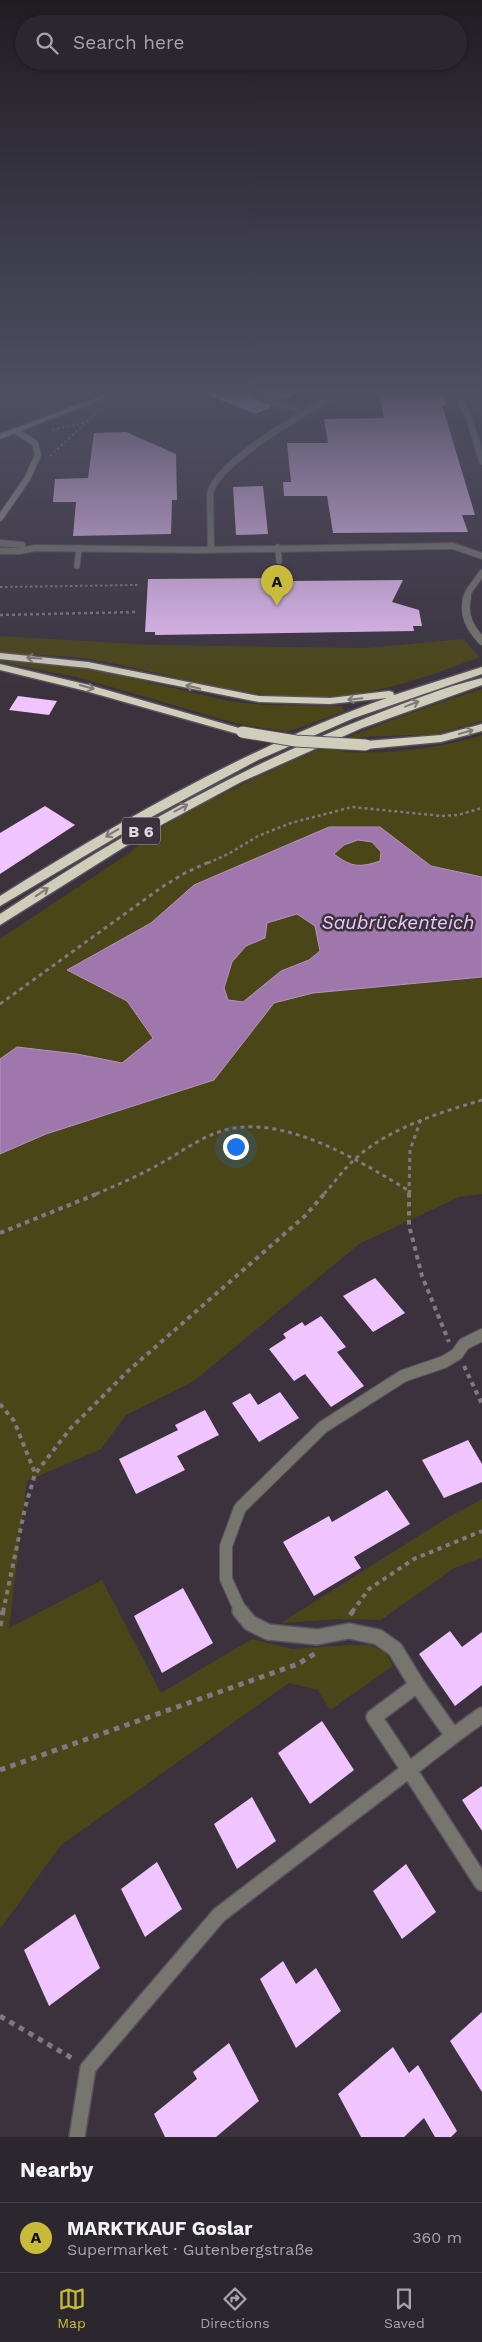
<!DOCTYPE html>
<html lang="en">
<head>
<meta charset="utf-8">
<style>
	:root { --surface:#2c262e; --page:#342e36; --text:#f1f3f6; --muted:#a6a5aa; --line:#48434a; --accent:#c9bb3a }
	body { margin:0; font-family:"Work Sans",sans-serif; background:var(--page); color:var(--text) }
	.you { position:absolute; left:235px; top:1146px; width:18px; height:18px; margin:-12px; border:4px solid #fff; border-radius:50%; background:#1a73e8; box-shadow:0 0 0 8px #1a73e833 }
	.badge { display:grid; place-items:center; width:32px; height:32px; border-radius:50%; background:var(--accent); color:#111; font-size:16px; font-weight:700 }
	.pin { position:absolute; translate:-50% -41px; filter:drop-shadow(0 1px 2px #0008) }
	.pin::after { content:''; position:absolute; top:26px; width:18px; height:15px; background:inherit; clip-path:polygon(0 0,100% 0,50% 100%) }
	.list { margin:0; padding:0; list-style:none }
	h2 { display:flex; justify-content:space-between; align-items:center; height:65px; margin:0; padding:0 20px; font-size:21px }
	h2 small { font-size:16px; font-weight:400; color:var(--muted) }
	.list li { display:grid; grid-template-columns:32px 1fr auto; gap:15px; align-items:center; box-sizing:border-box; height:70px; padding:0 20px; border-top:1px solid var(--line) }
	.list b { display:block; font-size:19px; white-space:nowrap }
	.list p { margin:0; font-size:16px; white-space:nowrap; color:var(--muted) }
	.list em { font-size:16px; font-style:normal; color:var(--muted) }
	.icon { flex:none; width:28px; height:28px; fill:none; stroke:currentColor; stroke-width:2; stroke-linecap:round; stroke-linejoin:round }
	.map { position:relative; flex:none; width:482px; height:2137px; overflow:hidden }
	.search { position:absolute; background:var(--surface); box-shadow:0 1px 4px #0004; left:15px; right:15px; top:15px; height:55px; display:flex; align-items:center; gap:12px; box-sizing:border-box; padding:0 18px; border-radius:28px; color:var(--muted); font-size:19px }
	.sheet { height:135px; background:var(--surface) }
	nav { display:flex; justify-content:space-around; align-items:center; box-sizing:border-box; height:70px; border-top:1px solid var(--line); background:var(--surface); font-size:14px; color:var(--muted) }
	nav a { display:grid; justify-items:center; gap:2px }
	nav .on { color:var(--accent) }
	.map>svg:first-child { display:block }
	.green { fill:#4b4618 }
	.water { fill:#9f77ac; stroke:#b295bc; fill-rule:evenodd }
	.building { fill:#f0c4fe }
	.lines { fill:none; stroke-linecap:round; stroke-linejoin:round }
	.lane-casing { stroke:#59505c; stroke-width:7 }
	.street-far3-casing { stroke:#59505c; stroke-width:8 }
	.street-far2-casing { stroke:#59505c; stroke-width:9 }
	.street-far1-casing { stroke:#59505c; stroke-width:14 }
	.street-casing { stroke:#59505c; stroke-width:18 }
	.secondary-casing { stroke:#59505c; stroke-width:8 }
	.primary-casing { stroke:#59505c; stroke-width:3 }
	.highway-casing { stroke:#59505c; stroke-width:3 }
	.path-far4 { stroke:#807983; stroke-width:2; stroke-dasharray:2.5 2.5; stroke-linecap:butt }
	.path-far3 { stroke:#807983; stroke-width:2.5; stroke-dasharray:3 3; stroke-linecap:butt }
	.path-far2 { stroke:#807983; stroke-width:3; stroke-dasharray:4 4; stroke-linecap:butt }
	.path-far1 { stroke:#807983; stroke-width:4; stroke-dasharray:4.5 4.5; stroke-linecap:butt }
	.path { stroke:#807983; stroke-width:5; stroke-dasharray:5.5 5.5; stroke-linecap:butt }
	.lane { stroke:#76766e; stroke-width:5.5 }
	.street-far3 { stroke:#76766e; stroke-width:6 }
	.street-far2 { stroke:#76766e; stroke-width:8 }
	.street-far1 { stroke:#76766e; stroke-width:12 }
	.street { stroke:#76766e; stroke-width:15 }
	.secondary { stroke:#9a998e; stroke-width:6 }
	.primary { fill:#b6b5a6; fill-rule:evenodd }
	.highway { fill:#cfcebb; fill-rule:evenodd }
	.highway-bridge-casing { stroke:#59505c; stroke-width:13; stroke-linecap:butt }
	.highway-bridge { stroke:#cfcebb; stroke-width:11 }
	.oneway { stroke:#7e7876 }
	.labels { text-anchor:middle; stroke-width:5; stroke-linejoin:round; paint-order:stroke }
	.shield { fill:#3b323e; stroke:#aea8b1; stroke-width:1 }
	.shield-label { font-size:16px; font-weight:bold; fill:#e0dae2 }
	.water-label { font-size:19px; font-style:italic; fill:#eccaf8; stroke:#3b323e }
</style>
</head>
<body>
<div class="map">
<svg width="482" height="2137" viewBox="0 0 482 2137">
	<rect width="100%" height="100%" fill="#3b323e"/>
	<!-- green -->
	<g class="green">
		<path d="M0 636 152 645 367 648 463 639 480 657C430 676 378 695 323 697 247 700 169 673 95 660 64 655 31 655 0 653Z"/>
		<polygon points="0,659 92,669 229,701 265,705 341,706 345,711 287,732 235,723 77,677 0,662"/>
		<path d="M482 689V721L437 734 361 737 343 752C384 755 443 748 482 735V1194L459 1197 359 1244 194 1381 126 1415 101 1449 27 1481 9 1628 102 1580 161 1693 252 1639 292 1649 350 1645H370L385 1652 393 1666 330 1710 318 1690 289 1683 61 1845 0 1929V939L131 852C161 822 203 804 241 785 320 747 399 715 482 689Z"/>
		<polygon points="482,1499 482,1558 454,1568 381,1620 339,1619 281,1623 447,1518"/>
	</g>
	<!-- water -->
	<path class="water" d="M329 827H380L431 866 482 877V977L313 993 274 1003 214 1080 46 1134 0 1154V1059L17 1047 77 1054 122 1063 153 1038 127 1001 67 970 151 923 194 885ZM358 840 372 842 381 852 380 861C359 868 351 867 334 854L344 845ZM297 914 315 926 320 951 309 960 281 971 243 1002 228 1000 224 988 232 962 246 946 265 938 267 923Z"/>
	<!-- building -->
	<g class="building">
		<polygon points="192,389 307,389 284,400 259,392 254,392 252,396 254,399 272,406 256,414"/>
		<polygon points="378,389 442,389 446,405 442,405 475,515 462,515 468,532 333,533 327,496 284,496 283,482 291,482 287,443 328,443 324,419 384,418"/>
		<polygon points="126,432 176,454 177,500 172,500 171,534 73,536 76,502 53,502 55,479 88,478 94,433"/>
		<polygon points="263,486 268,534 236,535 233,487"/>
		<polygon points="289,578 289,581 403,580 392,602 419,610 422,626 413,626 414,631 155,635 155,632 145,632 148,579"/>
		<polygon points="18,696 57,701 49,715 9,710"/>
		<polygon points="45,806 75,825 0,874 0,833"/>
		<polygon points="375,1278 405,1313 373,1332 343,1296"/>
		<polygon points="321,1316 346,1347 337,1352 364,1386 331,1407 305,1374 294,1381 269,1349 286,1338 283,1334 302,1322 305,1326"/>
		<polygon points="280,1392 299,1418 259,1442 232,1403 250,1393 258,1405"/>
		<polygon points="205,1410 219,1435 177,1456 185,1470 136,1494 119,1459 178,1430 175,1425"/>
		<polygon points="468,1440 482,1464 482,1482 444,1498 422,1460"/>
		<polygon points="387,1490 410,1524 354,1557 361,1568 314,1596 283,1542 329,1516 332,1522"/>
		<polygon points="183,1588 213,1643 162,1673 134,1616"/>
		<polygon points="450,1631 462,1647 482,1632 482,1685 455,1706 419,1654"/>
		<polygon points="322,1721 354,1770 310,1804 278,1753"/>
		<polygon points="482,1786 482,1831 462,1800"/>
		<polygon points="252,1797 276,1841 237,1869 214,1824"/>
		<polygon points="157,1862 182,1909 145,1937 121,1889"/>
		<polygon points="406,1864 436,1912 402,1939 373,1891"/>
		<polygon points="75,1914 100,1968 49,2006 24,1950"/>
		<polygon points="283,1961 296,1984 316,1968 341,2011 296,2048 260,1979"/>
		<polygon points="482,2012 482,2092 450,2041"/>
		<polygon points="229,2043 259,2101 216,2137 165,2137 154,2114 197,2079 193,2072"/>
		<polygon points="393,2047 409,2073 418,2065 457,2131 451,2137 435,2137 424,2118 404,2137 361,2137 338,2094"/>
	</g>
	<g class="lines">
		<defs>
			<g id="lane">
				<polyline points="257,396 306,413"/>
				<polyline points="278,547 279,561"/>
				<polyline points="77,566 79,548"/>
			</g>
			<g id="street-far3">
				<polyline points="456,389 469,418 482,461"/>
				<polyline points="0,543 22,545"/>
				<path d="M211 548 210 494C216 460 316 407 346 389"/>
				<polyline points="0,551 20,551 35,548 199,550 453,546 482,556"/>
				<polyline points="466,599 469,591 482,573"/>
			</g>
			<path id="street-far2" d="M467 598C463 616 470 628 482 641"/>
			<polyline id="street-far1" points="241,1612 226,1579 226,1546 240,1508 323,1427 403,1376 444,1362 457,1354 464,1344 482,1335"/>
			<g id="street">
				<polyline points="240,1611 250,1623 268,1632 317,1637 349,1631 378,1637 395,1649 417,1685"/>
				<polygon points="417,1685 453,1736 409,1770 374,1717"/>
				<polyline points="453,1736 482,1715"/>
				<polyline points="409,1770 482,1883"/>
				<polyline points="77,2137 88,2068 219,1915 409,1770"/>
			</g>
			<polyline id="secondary" points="0,518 27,479 38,455 35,443 15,431"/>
			<polygon id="primary" points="119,389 128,389 0,439 0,434"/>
			<g id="highway">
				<path d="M0 653 88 662 259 696 330 698 389 691 393 692 394 695 482 667V674L354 718 258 760 142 822 0 906V896C123 819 250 746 387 698L330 704 259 702 88 668 0 659Z"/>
				<polygon points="0,664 89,685 246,730 248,732 242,735 238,734 82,690 0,670"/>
				<path d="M482 678V685L362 728 241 782 150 831 0 925V914C118 836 239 767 371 716 407 702 444 687 482 678Z"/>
				<polygon points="482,724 482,731 441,742 366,749 360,745 366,741 441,735"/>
			</g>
		</defs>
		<!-- lane casing -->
		<use href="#lane" class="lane-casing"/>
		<!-- street-far3 casing -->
		<use href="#street-far3" class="street-far3-casing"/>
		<!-- street-far2 casing -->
		<use href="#street-far2" class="street-far2-casing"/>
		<!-- street-far1 casing -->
		<use href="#street-far1" class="street-far1-casing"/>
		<!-- street casing -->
		<use href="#street" class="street-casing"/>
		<!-- secondary casing -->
		<use href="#secondary" class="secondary-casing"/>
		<!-- primary casing -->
		<use href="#primary" class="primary-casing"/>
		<!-- highway casing -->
		<use href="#highway" class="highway-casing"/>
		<!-- path-far4 -->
		<g class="path-far4">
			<polyline points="52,430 83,423"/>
			<polyline points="50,456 98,411"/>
			<polyline points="0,587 138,585"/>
		</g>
		<!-- path-far3 -->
		<g class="path-far3">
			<polyline points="0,615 137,612"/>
			<polyline points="208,863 230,853 258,836 291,823 352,807 442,816 458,815 482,808"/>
		</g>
		<!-- path-far2 -->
		<g class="path-far2">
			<polyline points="0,1004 162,887 185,873 211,861"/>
			<path d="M96 1194C117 1185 138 1176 158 1165 180 1153 200 1137 225 1130 286 1114 361 1162 411 1192"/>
			<path d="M324 1194C334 1183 343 1170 354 1160 388 1128 439 1113 482 1100"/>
			<polyline points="409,1194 410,1150 421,1119"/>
		</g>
		<!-- path-far1 -->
		<g class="path-far1">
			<polyline points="409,1193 409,1225 422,1276 449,1342"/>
			<polyline points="0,1233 99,1193"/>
			<polyline points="464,1366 482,1404"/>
			<polyline points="0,1404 14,1421 35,1473"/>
			<polyline points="3,1612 25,1508 35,1474 70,1429 128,1371 306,1215 325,1193"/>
			<polyline points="352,1612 369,1589 414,1559 482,1531"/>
		</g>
		<!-- path -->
		<g class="path">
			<polyline points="350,1615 353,1611"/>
			<polyline points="0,1626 3,1611"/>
			<polyline points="0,1770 298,1664 316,1653"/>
			<polyline points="0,2016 75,2060"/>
		</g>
		<!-- lane -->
		<use href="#lane" class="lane"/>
		<!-- street-far3 -->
		<use href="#street-far3" class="street-far3"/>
		<!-- street-far2 -->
		<use href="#street-far2" class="street-far2"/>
		<!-- street-far1 -->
		<use href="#street-far1" class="street-far1"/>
		<!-- street -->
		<use href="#street" class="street"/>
		<!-- secondary -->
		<use href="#secondary" class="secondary"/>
		<!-- primary -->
		<use href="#primary" class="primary"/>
		<!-- highway -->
		<use href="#highway" class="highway"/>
		<defs>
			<polyline id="highway-bridge" points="242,732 296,741 366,745"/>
		</defs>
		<!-- highway-bridge casing -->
		<use href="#highway-bridge" class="highway-bridge-casing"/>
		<!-- highway-bridge -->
		<use href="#highway-bridge" class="highway-bridge"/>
	</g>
	<!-- one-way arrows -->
	<defs><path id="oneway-shaft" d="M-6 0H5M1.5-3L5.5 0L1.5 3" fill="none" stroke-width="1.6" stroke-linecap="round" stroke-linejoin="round" transform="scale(1.25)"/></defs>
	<g class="oneway">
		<use href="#oneway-shaft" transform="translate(34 658) rotate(-177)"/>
		<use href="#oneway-shaft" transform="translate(87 687) rotate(16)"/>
		<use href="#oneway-shaft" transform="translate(193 687) rotate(-167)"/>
		<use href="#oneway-shaft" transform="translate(355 699) rotate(174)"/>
		<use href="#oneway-shaft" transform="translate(412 704) rotate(-21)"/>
		<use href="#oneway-shaft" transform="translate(466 732) rotate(-16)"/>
		<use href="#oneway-shaft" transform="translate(181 808) rotate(-28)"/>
		<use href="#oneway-shaft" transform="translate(112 833) rotate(149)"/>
		<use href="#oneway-shaft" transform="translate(42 892) rotate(-33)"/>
	</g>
	<!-- sky -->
	<linearGradient id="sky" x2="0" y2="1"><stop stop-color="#201c22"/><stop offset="0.57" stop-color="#4f4f63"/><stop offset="1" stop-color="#4f4f63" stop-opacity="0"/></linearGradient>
	<rect width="482" height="688" fill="url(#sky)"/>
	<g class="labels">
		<!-- shield labels -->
		<rect class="shield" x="122" y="817.5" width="38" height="27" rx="4"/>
		<g class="shield-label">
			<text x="141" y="837">B 6</text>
		</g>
		<!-- water labels -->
		<g class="water-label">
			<text x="398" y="929">Saubrückenteich</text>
		</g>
	</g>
</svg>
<div class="you"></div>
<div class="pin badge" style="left:277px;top:606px">A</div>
<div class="search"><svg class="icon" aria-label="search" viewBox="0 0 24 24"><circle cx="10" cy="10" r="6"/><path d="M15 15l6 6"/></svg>Search here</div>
</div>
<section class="sheet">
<h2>Nearby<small></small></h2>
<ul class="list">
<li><span class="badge">A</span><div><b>MARKTKAUF Goslar</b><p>Supermarket · Gutenbergstraße</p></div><em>360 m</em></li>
</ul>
</section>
<nav>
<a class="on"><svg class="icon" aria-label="map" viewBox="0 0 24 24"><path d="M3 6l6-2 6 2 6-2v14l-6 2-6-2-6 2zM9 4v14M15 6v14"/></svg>Map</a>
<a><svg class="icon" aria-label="directions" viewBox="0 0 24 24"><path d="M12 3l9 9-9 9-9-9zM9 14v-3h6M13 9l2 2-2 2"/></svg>Directions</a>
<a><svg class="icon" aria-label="saved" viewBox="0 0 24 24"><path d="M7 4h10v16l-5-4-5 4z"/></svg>Saved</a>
</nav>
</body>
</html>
